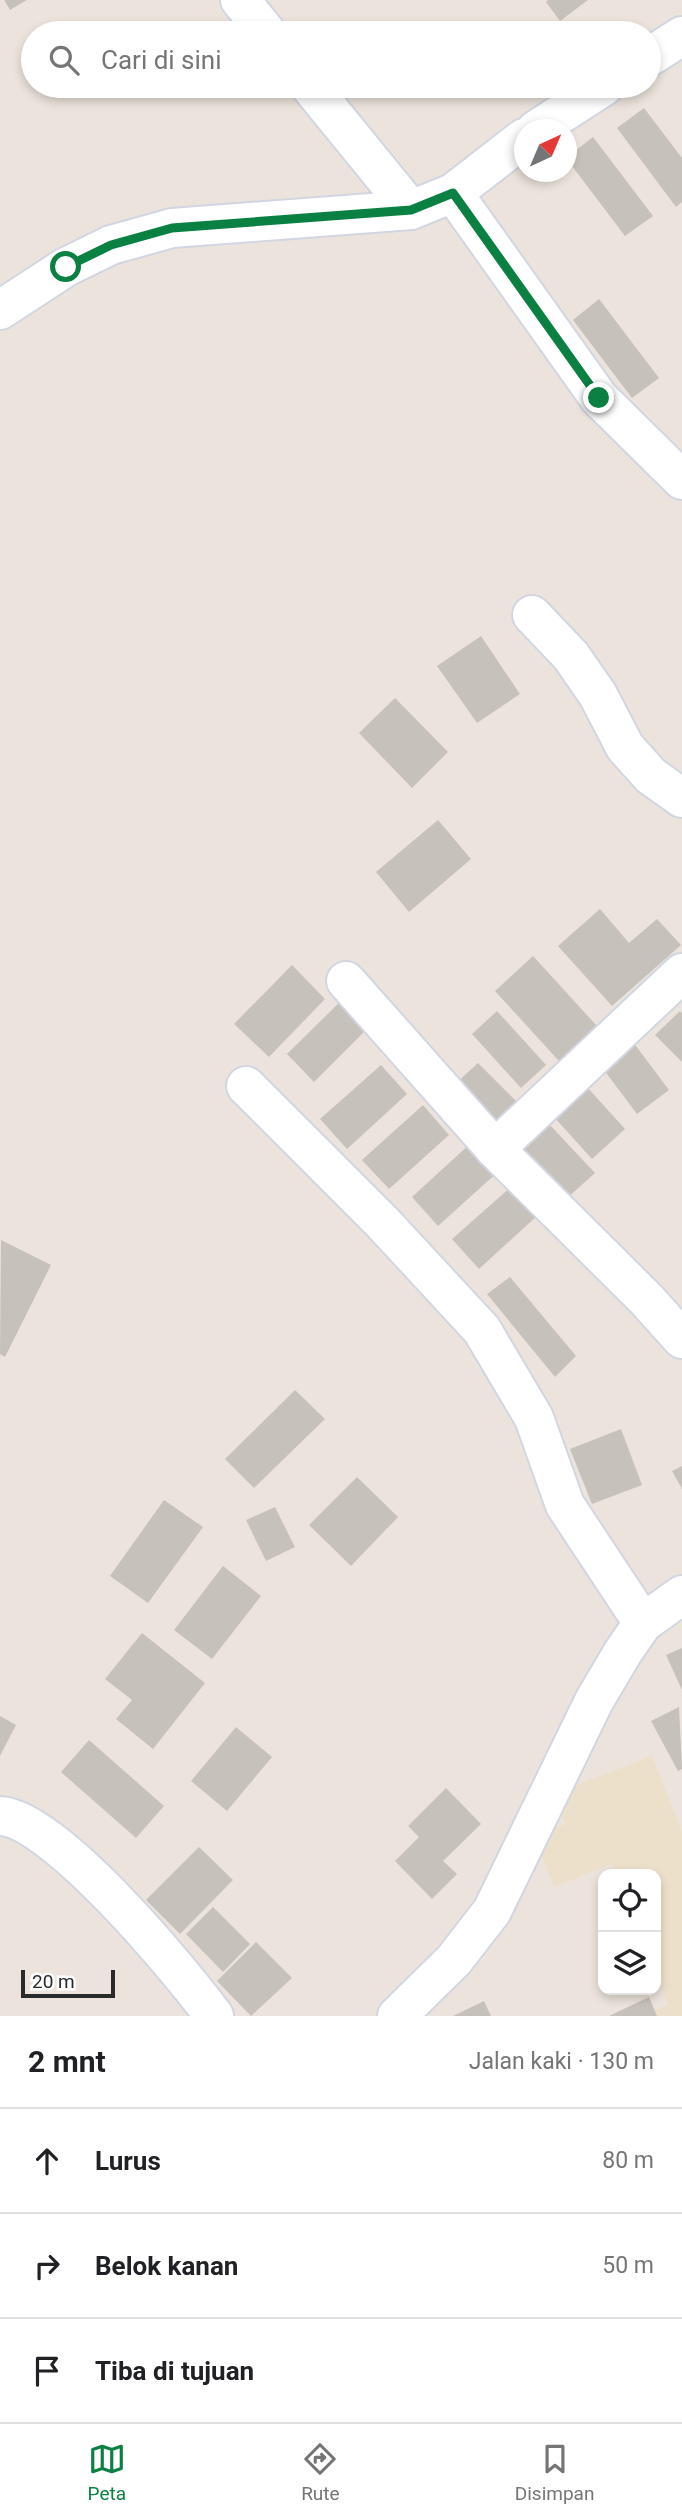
<!DOCTYPE html>
<html lang="id">
<head>
<meta charset="utf-8">
<style>
	:root { --surface:#fff; --page:#f6f6f6; --text:#202124; --muted:#757577; --line:#e0e0e0; --accent:#0b8043 }
	body { margin:0; font-family:Roboto,sans-serif; background:var(--page); color:var(--text) }
	.controls { position:absolute; right:21px; bottom:21px; display:grid; overflow:hidden; border-radius:14px; box-shadow:0 4px 10px #0003 }
	.controls button { width:63px; height:63px; display:grid; place-items:center; padding:0; border:0; border-bottom:2px solid var(--line); background:var(--surface); color:var(--text); font:35px sans-serif }
	.compass { position:absolute; left:514px; top:119px; width:63px; height:63px; border-radius:50%; background:var(--surface); box-shadow:0 4px 10px #0003; rotate:44deg }
	.scale { position:absolute; left:21px; bottom:18px; width:94px; box-sizing:border-box; padding-left:7px; border:4px solid #2a2a2a; border-top:0; font-size:19px; line-height:24px; white-space:nowrap; color:#2a2a2a; -webkit-text-stroke:5px #fff; paint-order:stroke }
	.stop { position:absolute; width:21px; height:21px; margin:-16px; border:5px solid #0b8043; border-radius:50%; background:#fff }
	.stop.end { background:#0b8043; border-color:#fff; box-shadow:0 2px 7px #0008 }
	.list { margin:0; padding:0; list-style:none }
	h2 { display:flex; justify-content:space-between; align-items:center; height:91px; margin:0; padding:0 28px; font-size:30px }
	h2 small { font-size:23px; font-weight:400; color:var(--muted) }
	.list li { display:grid; grid-template-columns:46px 1fr auto; gap:21px; align-items:center; box-sizing:border-box; height:105px; padding:0 28px; border-top:2px solid var(--line) }
	.list b { display:block; font-size:26px; white-space:nowrap }
	.list em { font-size:23px; font-style:normal; color:var(--muted) }
	.icon { flex:none; width:38px; height:38px; fill:none; stroke:currentColor; stroke-width:2; stroke-linecap:round; stroke-linejoin:round }
	.map { position:relative; flex:none; width:682px; height:2016px; overflow:hidden }
	.search { position:absolute; background:var(--surface); box-shadow:0 4px 10px #0003; left:21px; right:21px; top:21px; height:77px; display:flex; align-items:center; gap:18px; box-sizing:border-box; padding:0 24px; border-radius:38px; color:var(--muted); font-size:26px }
	.sheet { height:406px; background:var(--surface) }
	nav { display:flex; justify-content:space-around; align-items:center; box-sizing:border-box; height:98px; border-top:2px solid var(--line); background:var(--surface); font-size:19px; color:var(--muted) }
	nav a { display:grid; justify-items:center; gap:4px }
	nav .on { color:var(--accent) }
	.map>svg:first-child { display:block }
	.education { fill:#ede0cb }
	.building { fill:#c7c1bb }
	.lines { fill:none; stroke-linecap:round; stroke-linejoin:round }
	.minor-casing { stroke:#d1d6e2; stroke-width:42 }
	.minor { stroke:#fff; stroke-width:38 }
	.route { stroke:#0b8043; stroke-width:9 }
</style>
</head>
<body>
<div class="map">
<svg width="682" height="2016" viewBox="0 0 682 2016">
	<rect width="100%" height="100%" fill="#ece4dc"/>
	<!-- education -->
	<polygon class="education" points="652,1756 682,1832 682,2016 639,2016 668,2005 656,1975 656,1874 616,1874 612,1864 554,1887 534,1836 565,1824 553,1794"/>
	<!-- building -->
	<g class="building">
		<polygon points="4,0 27,0 10,10"/>
		<polygon points="548,0 588,0 560,21 546,2"/>
		<polygon points="467,22 478,33 455,33"/>
		<polygon points="591,23 599,33 576,33"/>
		<polygon points="644,108 682,158 682,202 676,207 617,128"/>
		<polygon points="593,137 653,216 625,236 566,158"/>
		<polygon points="599,299 659,378 632,398 573,320"/>
		<polygon points="481,636 520,694 477,723 437,666"/>
		<polygon points="395,698 448,752 412,788 359,733"/>
		<polygon points="438,820 471,859 409,912 376,872"/>
		<polygon points="600,909 629,943 657,919 681,945 612,1006 558,946"/>
		<polygon points="533,956 597,1026 559,1061 495,991"/>
		<polygon points="292,965 325,999 269,1057 234,1024"/>
		<polygon points="344,998 371,1025 314,1082 287,1054"/>
		<polygon points="497,1011 546,1065 521,1088 472,1034"/>
		<polygon points="680,1011 682,1013 682,1062 655,1035"/>
		<polygon points="633,1042 669,1090 637,1114 601,1066"/>
		<polygon points="478,1063 517,1102 494,1125 454,1085"/>
		<polygon points="381,1065 407,1094 347,1149 320,1119"/>
		<polygon points="587,1087 625,1129 592,1159 554,1117"/>
		<polygon points="423,1105 449,1135 389,1189 362,1160"/>
		<polygon points="548,1123 595,1173 565,1200 519,1150"/>
		<polygon points="472,1142 499,1171 438,1226 412,1197"/>
		<polygon points="513,1185 539,1214 479,1269 452,1239"/>
		<polygon points="1,1240 51,1265 5,1357 0,1354"/>
		<polygon points="510,1277 576,1356 555,1377 487,1294"/>
		<polygon points="295,1390 325,1419 254,1488 225,1459"/>
		<polygon points="621,1429 642,1485 592,1504 570,1449"/>
		<polygon points="682,1466 682,1489 672,1471"/>
		<polygon points="357,1477 398,1517 351,1566 309,1525"/>
		<polygon points="164,1500 203,1527 148,1603 110,1576"/>
		<polygon points="275,1507 295,1547 266,1561 246,1520"/>
		<polygon points="223,1566 261,1596 212,1659 174,1630"/>
		<polygon points="142,1633 205,1683 153,1749 116,1719 132,1700 105,1679"/>
		<polygon points="682,1648 682,1690 666,1655"/>
		<polygon points="679,1707 682,1769 678,1771 651,1721"/>
		<polygon points="0,1716 16,1725 0,1756"/>
		<polygon points="236,1727 272,1757 227,1811 191,1781"/>
		<polygon points="89,1740 164,1806 136,1838 61,1772"/>
		<polygon points="446,1788 481,1824 443,1861 457,1874 432,1899 395,1861 419,1837 408,1826"/>
		<polygon points="199,1847 233,1880 180,1934 146,1900"/>
		<polygon points="213,1907 250,1944 223,1972 186,1934"/>
		<polygon points="256,1942 292,1978 251,2016 217,1981"/>
		<polygon points="649,1997 657,2016 609,2016"/>
		<polygon points="484,2001 491,2016 453,2016"/>
	</g>
	<g class="lines">
		<defs>
			<g id="minor">
				<polyline points="240,0 267,33"/>
				<polyline points="649,57 682,36"/>
				<polyline points="310,86 411,210"/>
				<polyline points="536,130 604,86"/>
				<polyline points="453,193 599,398 682,480"/>
				<polyline points="0,310 66,267 111,245 172,228 411,210 453,193 524,138"/>
				<polyline points="532,615 571,656 598,695 625,747 651,776 682,798"/>
				<polyline points="346,981 495,1149 646,1299 682,1339"/>
				<polyline points="246,1086 383,1223 482,1330 534,1418 565,1505 643,1623"/>
				<polyline points="495,1149 682,973"/>
				<path d="M0 1816C53 1817 181 1971 214 2016"/>
				<polyline points="397,2016 454,1960 492,1911 594,1701 623,1652 643,1623 682,1595"/>
			</g>
		</defs>
		<!-- minor casing -->
		<use href="#minor" class="minor-casing"/>
		<!-- minor -->
		<use href="#minor" class="minor"/>
	</g>
	<g class="lines">
		<!-- route -->
		<polyline class="route" points="66,267 111,245 172,228 411,210 453,193 599,398"/>
	</g>
</svg>
<div class="controls">
<button><svg class="icon" aria-label="locate" viewBox="0 0 24 24"><circle cx="12" cy="12" r="6"/><path d="M12 2v4M12 18v4M2 12h4M18 12h4"/></svg></button>
<button><svg class="icon" aria-label="layers" viewBox="0 0 24 24"><path d="M12 4l9 5-9 5-9-5zM3 14l9 5 9-5"/></svg></button>
</div>
<svg class="compass" viewBox="-18 -18 36 36"><path d="M0-13l5 13h-10z" fill="#e53935"/><path d="M0 13l5-13h-10z" fill="#757577"/></svg>
<div class="scale">20 m</div>
<div class="stop" style="left:66px;top:267px"></div>
<div class="stop end" style="left:599px;top:398px"></div>
<div class="search"><svg class="icon" aria-label="search" viewBox="0 0 24 24"><circle cx="10" cy="10" r="6"/><path d="M15 15l6 6"/></svg>Cari di sini</div>
</div>
<section class="sheet">
<h2>2 mnt<small>Jalan kaki · 130 m</small></h2>
<ul class="list">
<li><svg class="icon" aria-label="ahead" viewBox="0 0 24 24"><path d="M12 20V5M6 11l6-6 6 6"/></svg><div><b>Lurus</b></div><em>80 m</em></li>
<li><svg class="icon" aria-label="right" viewBox="0 0 24 24"><path d="M7 20v-9h11M14 6l5 5-5 5"/></svg><div><b>Belok kanan</b></div><em>50 m</em></li>
<li><svg class="icon" aria-label="arrive" viewBox="0 0 24 24"><path d="M6 21V4h12l-3 4 3 4H6"/></svg><div><b>Tiba di tujuan</b></div></li>
</ul>
</section>
<nav>
<a class="on"><svg class="icon" aria-label="map" viewBox="0 0 24 24"><path d="M3 6l6-2 6 2 6-2v14l-6 2-6-2-6 2zM9 4v14M15 6v14"/></svg>Peta</a>
<a><svg class="icon" aria-label="directions" viewBox="0 0 24 24"><path d="M12 3l9 9-9 9-9-9zM9 14v-3h6M13 9l2 2-2 2"/></svg>Rute</a>
<a><svg class="icon" aria-label="saved" viewBox="0 0 24 24"><path d="M7 4h10v16l-5-4-5 4z"/></svg>Disimpan</a>
</nav>
</body>
</html>
